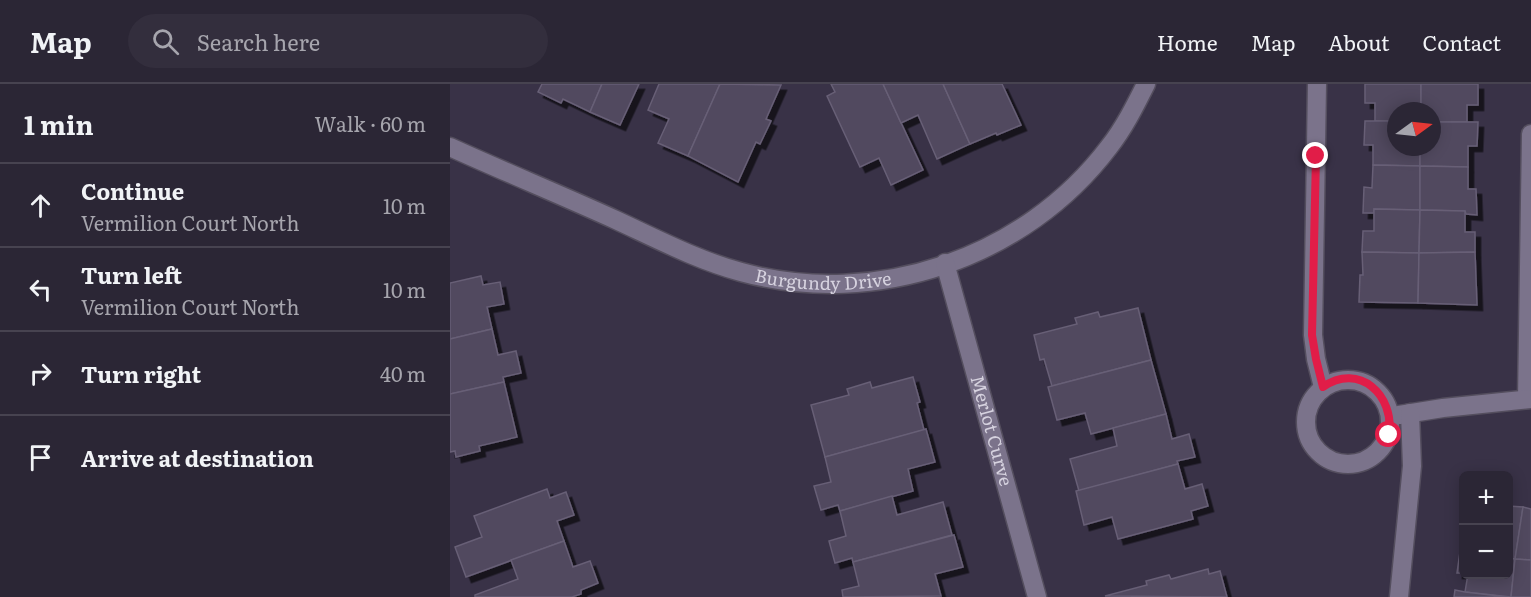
<!DOCTYPE html>
<html lang="en">
<head>
<meta charset="utf-8">
<style>
	:root { --surface:#2b2635; --page:#332e3d; --text:#f1f3f6; --muted:#a6a5ad; --line:#474350 }
	body { margin:0; font-family:Literata,serif; background:var(--page); color:var(--text) }
	.controls { position:absolute; right:18px; bottom:18px; display:grid; overflow:hidden; border-radius:9px; box-shadow:0 3px 15px #0003 }
	.controls button { width:54px; height:54px; display:grid; place-items:center; padding:0; border:0; border-bottom:2px solid var(--line); background:var(--surface); color:var(--text); font:30px sans-serif }
	.compass { position:absolute; left:937px; top:18px; width:54px; height:54px; border-radius:50%; background:var(--surface); box-shadow:0 3px 15px #0003; rotate:75deg }
	.stop { position:absolute; width:18px; height:18px; margin:-14px; border:4px solid #e11d48; border-radius:50%; background:#fff }
	.stop.end { background:#e11d48; border-color:#fff; box-shadow:0 2px 6px #0008 }
	.list { margin:0; padding:0; list-style:none }
	h2 { display:flex; justify-content:space-between; align-items:center; height:78px; margin:0; padding:0 24px; font-size:26px }
	h2 small { font-size:20px; font-weight:400; color:var(--muted) }
	.list li { display:grid; grid-template-columns:39px 1fr auto; gap:18px; align-items:center; box-sizing:border-box; height:84px; padding:0 24px; border-top:2px solid var(--line) }
	.list b { display:block; font-size:22px; white-space:nowrap }
	.list p { margin:0; font-size:20px; white-space:nowrap; color:var(--muted) }
	.list em { font-size:20px; font-style:normal; color:var(--muted) }
	.icon { flex:none; width:33px; height:33px; fill:none; stroke:currentColor; stroke-width:2; stroke-linecap:round; stroke-linejoin:round }
	.map { position:relative; flex:none; width:1081px; height:513px; overflow:hidden }
	header { display:flex; align-items:center; gap:36px; box-sizing:border-box; height:84px; padding:0 30px; background:var(--surface); border-bottom:2px solid var(--line) }
	header strong { font-size:28px }
	nav { display:flex; gap:33px; margin-inline-start:auto; font-size:21px }
	.search { width:420px; height:54px; background:var(--page); display:flex; align-items:center; gap:15px; box-sizing:border-box; padding:0 21px; border-radius:33px; color:var(--muted); font-size:22px }
	main { display:flex }
	aside { flex:1; background:var(--surface) }
	.map>svg:first-child { display:block }
	.building { fill:#51495f; stroke:#675f76; stroke-width:1.5; filter:url(#shadow) }
	.lines { fill:none; stroke-linecap:round; stroke-linejoin:round }
	.minor-casing { stroke:#544e5e; stroke-width:21 }
	.minor { stroke:#7b738b; stroke-width:18 }
	.route { stroke:#e11d48; stroke-width:8 }
	.labels { text-anchor:middle; stroke-width:4.5; stroke-linejoin:round; paint-order:stroke }
	.street-label { font-size:18px; fill:#d6d2df; stroke:#1f1c25 }
</style>
</head>
<body>
<header>
<strong>Map</strong>
<div class="search"><svg class="icon" aria-label="search" viewBox="0 0 24 24"><circle cx="10" cy="10" r="6"/><path d="M15 15l6 6"/></svg>Search here</div>
<nav><a>Home</a><a>Map</a><a>About</a><a>Contact</a></nav>
</header>
<main>
<aside>
<h2>1 min<small>Walk · 60 m</small></h2>
<ul class="list">
<li><svg class="icon" aria-label="ahead" viewBox="0 0 24 24"><path d="M12 20V5M6 11l6-6 6 6"/></svg><div><b>Continue</b><p>Vermilion Court North</p></div><em>10 m</em></li>
<li><svg class="icon" aria-label="left" viewBox="0 0 24 24"><path d="M17 20v-9H6M10 6l-5 5 5 5"/></svg><div><b>Turn left</b><p>Vermilion Court North</p></div><em>10 m</em></li>
<li><svg class="icon" aria-label="right" viewBox="0 0 24 24"><path d="M7 20v-9h11M14 6l5 5-5 5"/></svg><div><b>Turn right</b></div><em>40 m</em></li>
<li><svg class="icon" aria-label="arrive" viewBox="0 0 24 24"><path d="M6 21V4h12l-3 4 3 4H6"/></svg><div><b>Arrive at destination</b></div></li>
</ul>
</aside>
<div class="map">
<svg width="1081" height="513" viewBox="0 0 1081 513">
	<defs>
		<filter id="shadow"><feDropShadow dx="5.5" dy="5.5" stdDeviation="0" flood-color="#0009"/></filter>
	</defs>
	<rect width="100%" height="100%" fill="#393247"/>
	<!-- building -->
	<g class="building">
		<polygon points="92,0 152,0 140,28 113,15 111,19 88,8"/>
		<polygon points="152,0 189,0 170,41 140,28"/>
		<polygon points="209,0 270,0 238,72 208,59 219,35 198,26"/>
		<polygon points="270,0 331,1 316,35 321,37 310,60 306,58 288,98 238,72"/>
		<polygon points="381,0 433,0 473,86 441,101 429,74 410,83 377,12 385,8"/>
		<polygon points="433,0 493,0 520,60 487,75 468,31 451,39"/>
		<polygon points="493,0 552,0 571,41 547,51 546,49 520,60"/>
		<polygon points="915,0 971,0 971,27 946,27 946,37 925,37 925,19 915,19"/>
		<polygon points="971,0 1028,0 1028,21 1017,21 1017,38 982,38 982,27 971,27"/>
		<polygon points="915,37 946,37 946,63 970,63 970,82 923,81 923,61 914,61"/>
		<polygon points="982,38 1028,38 1027,62 1018,62 1018,83 970,82 970,63 982,63"/>
		<polygon points="923,81 970,82 970,126 924,125 924,129 913,129 914,103 922,104"/>
		<polygon points="970,82 1018,83 1018,105 1026,105 1027,131 1016,130 1015,127 970,126"/>
		<polygon points="924,125 970,126 969,169 912,168 913,147 924,147"/>
		<polygon points="970,126 1015,127 1015,148 1025,148 1025,168 969,169"/>
		<polygon points="912,168 969,169 968,219 909,218 910,191 913,191"/>
		<polygon points="1025,168 1027,221 968,219 969,169"/>
		<polygon points="31,192 33,201 50,198 54,220 37,223 42,245 0,255 0,199"/>
		<polygon points="688,224 701,276 602,302 594,275 590,276 584,251 627,240 625,234 648,228 650,233"/>
		<polygon points="42,245 48,271 66,267 71,289 53,293 54,298 0,310 0,255"/>
		<polygon points="701,276 716,330 641,350 635,329 607,336 598,303"/>
		<polygon points="463,293 470,318 467,319 474,346 375,373 361,321 399,311 397,305 420,298 422,304"/>
		<polygon points="54,298 67,353 29,362 30,367 6,373 5,367 0,368 0,310"/>
		<polygon points="716,330 722,355 739,350 745,373 727,377 728,380 629,407 620,375 667,362 663,344"/>
		<polygon points="476,345 485,378 458,385 463,407 390,427 388,421 371,426 364,402 381,398 375,373"/>
		<polygon points="728,380 735,405 752,400 758,422 741,427 743,435 668,455 662,433 634,441 626,407"/>
		<polygon points="97,405 100,414 116,408 124,431 107,437 114,457 16,493 5,463 32,453 24,432"/>
		<polygon points="442,412 447,431 493,418 502,451 403,478 402,474 385,479 379,457 396,452 390,427"/>
		<polygon points="1013,416 1014,416 1014,468 1010,468 1013,444 1010,443"/>
		<polygon points="1058,422 1073,423 1065,475 1058,474"/>
		<polygon points="1073,423 1081,425 1081,476 1065,475"/>
		<polygon points="504,451 513,483 485,490 491,512 393,513 392,506 409,502 403,478"/>
		<polygon points="114,457 123,483 140,477 148,499 131,506 131,510 122,513 25,513 25,511 68,495 61,476"/>
		<polygon points="1010,468 1014,468 1014,489 1007,489"/>
		<polygon points="1058,474 1065,475 1061,513 1015,508 1018,490 1058,490"/>
		<polygon points="1065,475 1081,476 1081,513 1061,513"/>
		<polygon points="758,485 759,490 770,487 777,513 655,512 697,501 696,497 719,491 721,495"/>
		<polygon points="1005,506 1015,508 1057,513 1004,513"/>
	</g>
	<g class="lines">
		<defs>
			<g id="minor">
				<polyline points="867,0 863,251 866,275 873,303"/>
				<path id="s1" d="M0 63C55 88 111 111 166 136 207 155 247 176 291 188 426 225 575 174 659 63 674 44 685 22 696 0"/>
				<path id="s2" d="M495 179 587 513"/>
				<circle cx="898" cy="338" r="42"/>
				<polyline points="1077,315 1081,50"/>
				<polyline points="949,331 993,324 1081,315"/>
				<polyline points="949,513 962,382 960,329"/>
			</g>
		</defs>
		<!-- minor casing -->
		<use href="#minor" class="minor-casing"/>
		<!-- minor -->
		<use href="#minor" class="minor"/>
	</g>
	<g class="lines">
		<!-- route -->
		<path class="route" d="M866 72 862 251 866 275 873 303C909 278 945 311 939 351"/>
	</g>
	<g class="labels">
		<!-- street labels -->
		<g class="street-label">
			<text dy="6" stroke="none"><textPath href="#s1" startOffset="400">Burgundy Drive</textPath></text>
			<text dy="6" stroke="none"><textPath href="#s2" startOffset="174">Merlot Curve</textPath></text>
		</g>
	</g>
</svg>
<div class="controls">
<button>+</button>
<button>−</button>
</div>
<svg class="compass" viewBox="-18 -18 36 36"><path d="M0-13l5 13h-10z" fill="#e53935"/><path d="M0 13l5-13h-10z" fill="#a6a5ad"/></svg>
<div class="stop" style="left:939px;top:351px"></div>
<div class="stop end" style="left:866px;top:72px"></div>
</div>
</main>
</body>
</html>
